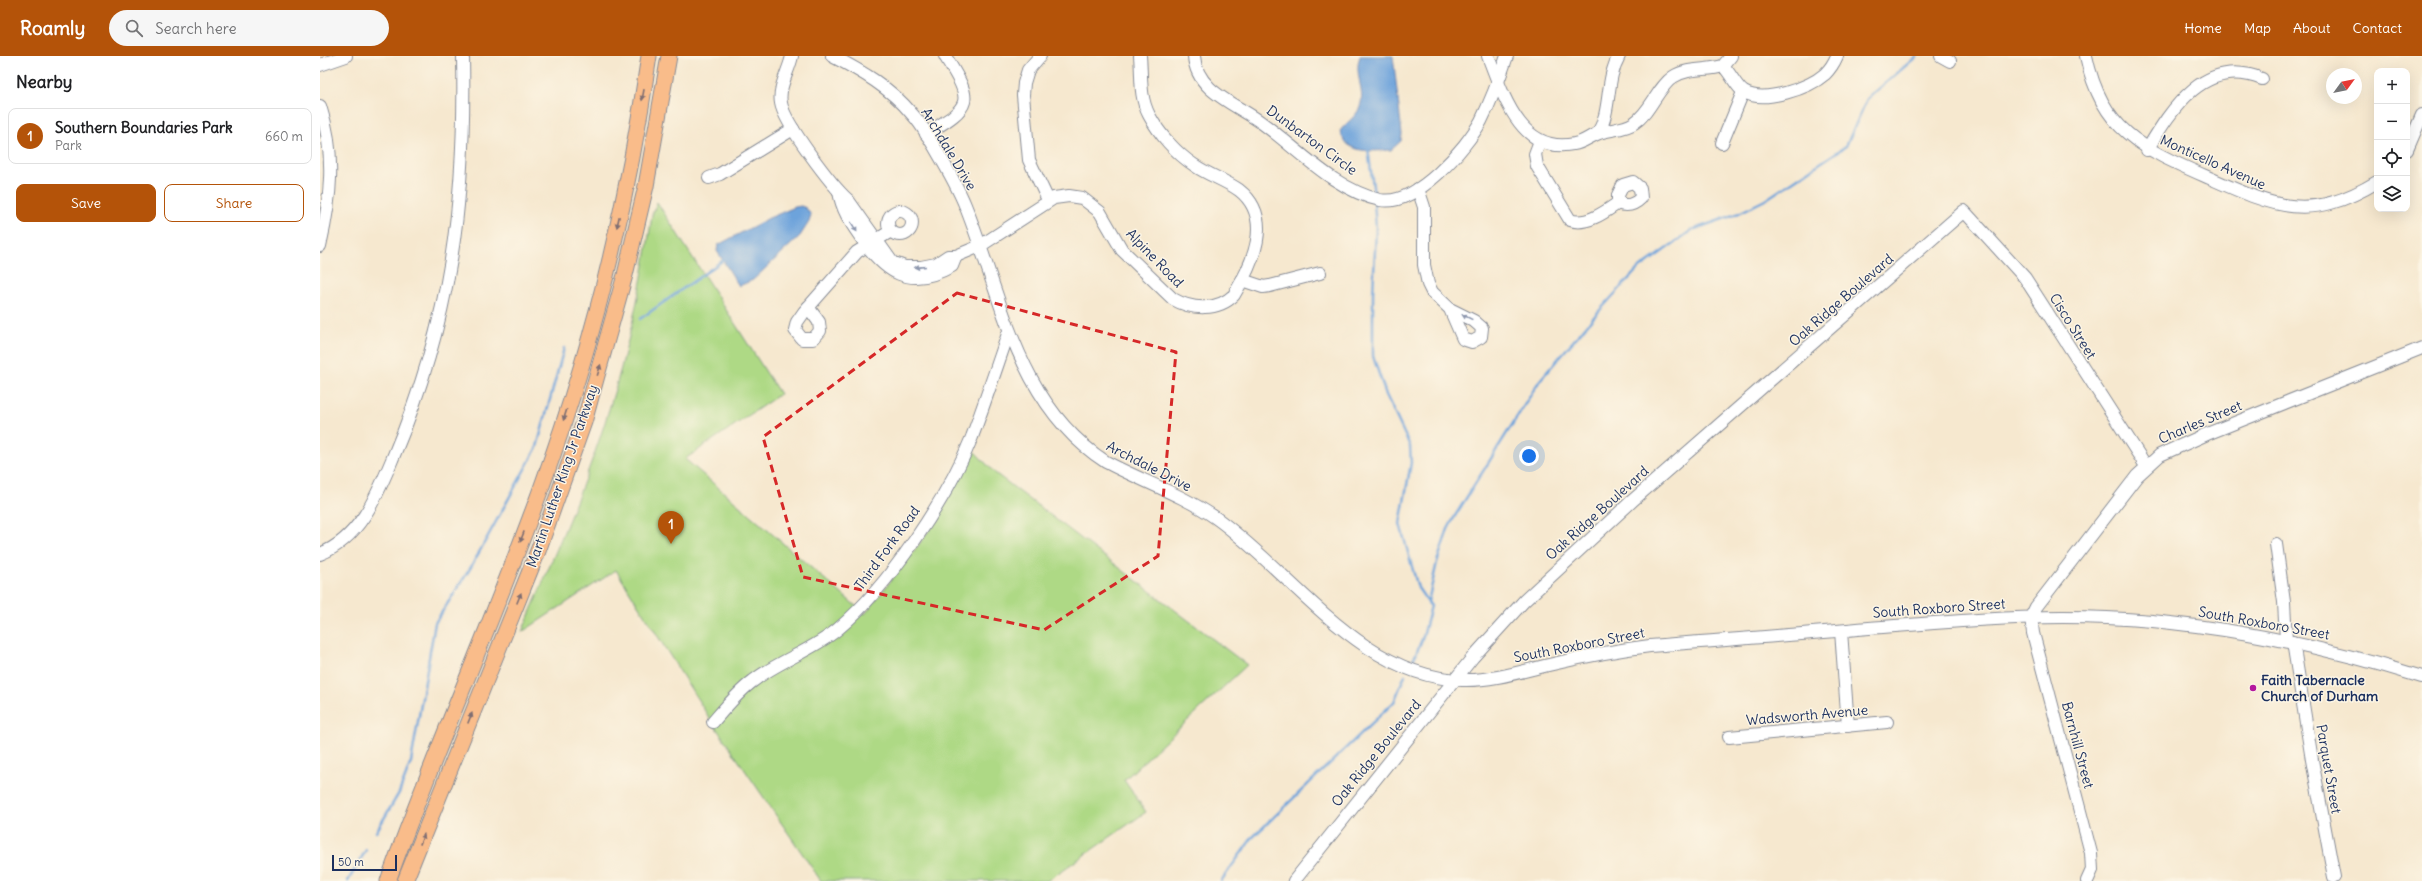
<!DOCTYPE html>
<html lang="en">
<head>
<meta charset="utf-8">
<style>
	:root { --surface:#fff; --page:#f6f6f6; --text:#202124; --muted:#757577; --line:#e0e0e0; --accent:#b45309 }
	body { margin:0; font-family:Delius,sans-serif; background:var(--page); color:var(--text) }
	.controls { position:absolute; right:12px; top:12px; display:grid; overflow:hidden; border-radius:8px; box-shadow:0 4px 16px #0002 }
	.controls button { width:36px; height:36px; display:grid; place-items:center; padding:0; border:0; border-bottom:1px solid var(--line); background:var(--surface); color:var(--text); font:20px sans-serif }
	.compass { position:absolute; left:2006px; top:12px; width:36px; height:36px; border-radius:50%; background:var(--surface); box-shadow:0 4px 16px #0002; rotate:57deg }
	.scale { position:absolute; left:12px; bottom:10px; width:65px; box-sizing:border-box; padding-left:4px; border:2px solid #1b2f5e; border-top:0; font-size:11px; line-height:14px; white-space:nowrap; color:#1b2f5e; -webkit-text-stroke:3px #fcf5e5; paint-order:stroke }
	.you { position:absolute; left:1209px; top:400px; width:14px; height:14px; margin:-10px; border:3px solid #fff; border-radius:50%; background:#1a73e8; box-shadow:0 0 0 6px #1a73e833 }
	.badge { display:grid; place-items:center; width:26px; height:26px; border-radius:50%; background:var(--accent); color:#fff; font-size:13px; font-weight:700 }
	.pin { position:absolute; translate:-50% -33px; filter:drop-shadow(0 1px 2px #0008) }
	.pin::after { content:''; position:absolute; top:21px; width:14px; height:12px; background:inherit; clip-path:polygon(0 0,100% 0,50% 100%) }
	.list { margin:0; padding:0; list-style:none }
	h2 { display:flex; justify-content:space-between; align-items:center; height:52px; margin:0; padding:0 16px; font-size:17px }
	h2 small { font-size:13px; font-weight:400; color:var(--muted) }
	.list li { display:grid; grid-template-columns:26px 1fr auto; gap:12px; align-items:center; box-sizing:border-box; height:56px; margin:0 8px 8px; padding:0 8px; border:1px solid var(--line); border-radius:8px }
	.list b { display:block; font-size:15px; white-space:nowrap }
	.list p { margin:0; font-size:13px; white-space:nowrap; color:var(--muted) }
	.list em { font-size:13px; font-style:normal; color:var(--muted) }
	.actions { display:flex; gap:8px; padding:12px 16px }
	.actions a { flex:1; padding:9px 0; border:1px solid var(--accent); border-radius:8px; text-align:center; font-size:14px; color:var(--accent) }
	.actions .main { background:var(--accent); color:#fff }
	.icon { flex:none; width:22px; height:22px; fill:none; stroke:currentColor; stroke-width:2; stroke-linecap:round; stroke-linejoin:round }
	.map { position:relative; flex:none; width:2102px; height:825px; overflow:hidden }
	header { display:flex; align-items:center; gap:24px; box-sizing:border-box; height:56px; padding:0 20px; background:var(--accent); color:#fff }
	header strong { font-size:19px }
	nav { display:flex; gap:22px; margin-inline-start:auto; font-size:14px }
	.search { width:280px; height:36px; background:var(--page); display:flex; align-items:center; gap:10px; box-sizing:border-box; padding:0 14px; border-radius:22px; color:var(--muted); font-size:15px }
	main { display:flex }
	aside { flex:1; background:var(--surface) }
	.map>svg:first-child { display:block }
	.green { fill:#aed985; stroke:#648472 }
	.water { fill:#6da3db; stroke:#44699c }
	.lines { fill:none; stroke-linecap:round; stroke-linejoin:round }
	.stream { stroke:#6da3db; stroke-width:2.5 }
	.minor-casing { stroke:#888c96; stroke-width:14 }
	.major-casing { stroke:#888c96; stroke-width:17 }
	.minor { stroke:#fff; stroke-width:12 }
	.major { stroke:#f9bc8a; stroke-width:15 }
	.oneway { fill:#7f6e72 }
	.oneway2 { fill:#8d97ae }
	.marked { fill:none; stroke:#d62828; stroke-width:3; stroke-dasharray:8 5; stroke-linejoin:round }
	.poi-dot { fill:#b5179e; stroke:#fcf5e5; stroke-width:1.5 }
	.labels { text-anchor:middle; stroke-width:3; stroke-linejoin:round; paint-order:stroke }
	.street-label { font-size:14px; fill:#1b2f5e; stroke:#fcf5e5 }
	.poi-label { font-size:14px; font-weight:bold; fill:#1b2f5e; stroke:#fcf5e5; text-anchor:start }
</style>
</head>
<body>
<header>
<strong>Roamly</strong>
<div class="search"><svg class="icon" aria-label="search" viewBox="0 0 24 24"><circle cx="10" cy="10" r="6"/><path d="M15 15l6 6"/></svg>Search here</div>
<nav><a>Home</a><a>Map</a><a>About</a><a>Contact</a></nav>
</header>
<main>
<aside>
<h2>Nearby<small></small></h2>
<ul class="list">
<li><span class="badge">1</span><div><b>Southern Boundaries Park</b><p>Park</p></div><em>660 m</em></li>
</ul>
<div class="actions"><a class="main">Save</a><a>Share</a></div>
</aside>
<div class="map">
<svg width="2102" height="825" viewBox="0 0 2102 825">
	<rect width="100%" height="100%" fill="#fcf5e5"/>
	<filter id="ink" filterUnits="userSpaceOnUse"><feTurbulence type="fractalNoise" baseFrequency=".025" numOctaves="2"/><feDisplacementMap in="SourceGraphic" scale="8" xChannelSelector="R" yChannelSelector="G"/><feConvolveMatrix kernelMatrix="1 2 1 2 8 2 1 2 1" color-interpolation-filters="sRGB"/></filter>
	<filter id="wash" filterUnits="userSpaceOnUse"><feTurbulence type="fractalNoise" baseFrequency=".012" numOctaves="4" result="noise"/><feDisplacementMap in="SourceGraphic" scale="16" xChannelSelector="R" yChannelSelector="G"/><feGaussianBlur stdDeviation="0.9" result="paint"/><feColorMatrix in="noise" values="0 0 0 0 0 0 0 0 0 0 0 0 0 0 0 0 0 1.4 0 .05"/><feComposite in="paint" operator="in"/></filter>
	<g filter="url(#wash)">
		<rect width="100%" height="100%" fill="#f6e8cf"/>
		<!-- green -->
		<path class="green" d="M337 146 460 338 365 403 545 558 606 479 655 396 675 417 927 609 804 724 826 756 727 825H501L390 663 296 514 202 576C227 516 253 457 275 396 302 319 321 239 332 159Z"/>
		<!-- water -->
		<g class="water">
			<path d="M1040 0H1073L1082 78 1081 85 1071 94C1052 95 1026 99 1020 75 1026 67 1036 61 1040 51 1046 35 1033 17 1040 0Z"/>
			<polygon points="481,150 486,152 491,159 489,166 480,180 433,224 419,230 397,195 398,189 449,162 475,151"/>
		</g>
		<g class="lines">
			<!-- stream -->
			<g class="stream">
				<polyline points="1048,92 1054,139"/>
				<polyline points="1054,146 1056,172 1053,238 1053,300 1066,339 1090,390 1091,407 1080,468 1098,532 1109,548"/>
				<polyline points="320,263 405,203"/>
				<polyline points="1092,607 1103,581 1111,550 1108,546 1117,506 1128,473 1135,460 1220,324 1279,255 1317,214 1372,174 1417,158 1445,144 1526,90 1547,43 1597,0"/>
				<polyline points="56,776 79,737 91,706 115,567 151,511 217,391 244,292"/>
				<polyline points="28,825 46,794"/>
				<polyline points="901,825 932,782 1074,646 1085,619"/>
			</g>
		</g>
	</g>
	<g filter="url(#ink)">
		<g class="lines">
			<defs>
				<g id="minor">
					<path d="M472 0C469 15 458 31 461 47 464 67 512 130 528 144L572 206 585 211H601L616 208 628 200H636L660 190 734 142 749 140 762 142 780 156 802 194 853 243C872 254 898 255 914 239 932 209 955 162 919 134 905 124 888 119 874 109 856 97 839 78 829 59 819 40 822 21 820 0"/>
					<path d="M512 0C541 15 571 32 592 58 601 67 607 79 614 90 625 109 637 129 645 149 682 240 697 349 786 406 822 425 863 439 896 462 973 517 1040 621 1142 624 1172 625 1203 615 1233 608 1265 600 1297 594 1330 590 1403 584 1476 579 1549 572 1628 566 1708 558 1787 562 1895 567 2000 589 2102 621"/>
					<polyline points="720,0 708,14 704,27 703,39 709,104 728,144"/>
					<path d="M874 0C876 36 917 48 942 67 978 93 1015 134 1060 144 1096 151 1146 92 1161 65 1171 45 1180 21 1187 0"/>
					<path d="M1168 0C1183 39 1201 99 1254 88 1263 87 1270 80 1279 77 1290 73 1304 74 1314 67 1331 56 1337 32 1353 21 1368 11 1387 15 1403 10L1411 0"/>
					<polyline points="1621,0 1630,5"/>
					<path d="M1766 0C1782 74 1821 92 1885 120 1953 150 1988 168 2057 126"/>
					<polyline points="0,9 26,0"/>
					<path d="M1403 10C1410 16 1416 31 1424 36 1444 48 1489 32 1505 18 1511 12 1514 7 1517 0"/>
					<path d="M0 50C16 98 11 142 0 190"/>
					<path d="M1278 77C1292 53 1285 25 1299 0"/>
					<path d="M606 78C653 49 654 47 625 0"/>
					<path d="M1220 85 1215 98 1217 110 1250 164C1266 170 1285 156 1298 147"/>
					<polyline points="1402,87 1423,36"/>
					<path d="M1827 94C1852 52 1885 0 1942 23"/>
					<polyline points="2087,94 2102,59"/>
					<polyline points="389,122 400,118 473,73"/>
					<path d="M1313 126 1320 132 1321 142C1314 149 1307 151 1298 147V139L1303 129Z"/>
					<polyline points="1098,133 1104,151 1104,209 1108,228 1112,236 1130,253 1154,265 1162,272 1161,281 1152,286 1143,283 1130,253"/>
					<path d="M519 136C522 153 530 166 540 180 565 217 589 234 632 210L636 200"/>
					<circle cx="580" cy="167" r="12"/>
					<polyline points="922,224 943,231 950,230 1000,217"/>
					<polyline points="488,251 499,266 500,275 493,283 482,283 475,274 477,266 484,256 537,196 571,175"/>
					<polyline points="1956,488 1964,546 1966,585"/>
					<path d="M0 498C41 482 58 437 74 399 131 264 146 146 143 0"/>
					<polyline points="1521,575 1528,670"/>
					<polyline points="1973,586 1992,704 2014,821"/>
					<path d="M393 666C405 652 418 636 433 625 458 605 492 595 518 573 569 530 627 443 652 381 665 346 677 310 689 275"/>
					<polyline points="1409,681 1567,666"/>
					<polyline points="974,825 1153,601 1204,545 1312,445 1644,155 1705,222 1826,410"/>
					<polyline points="1767,825 1772,814 1771,797 1713,577 1711,561 1716,551 1817,420 1840,399 1887,378 2102,292"/>
				</g>
				<g id="major">
					<path d="M68 825C116 691 175 561 223 427 273 289 308 145 329 0"/>
					<polyline points="85,825 218,495 264,366 305,219 326,130 349,0"/>
				</g>
			</defs>
			<!-- minor casing -->
			<use href="#minor" class="minor-casing"/>
			<!-- major casing -->
			<use href="#major" class="major-casing"/>
			<!-- minor -->
			<use href="#minor" class="minor"/>
			<!-- major -->
			<use href="#major" class="major"/>
		</g>
		<!-- one-way arrows -->
		<defs><path id="oneway-solid" d="M-6-.8H1V-3.2L6.5 0L1 3.2V.8H-6Z"/></defs>
		<g class="oneway">
			<use href="#oneway-solid" transform="translate(323 39) rotate(100)"/>
			<use href="#oneway-solid" transform="translate(298 166) rotate(102)"/>
			<use href="#oneway-solid" transform="translate(279 314) rotate(-73)"/>
			<use href="#oneway-solid" transform="translate(245 359) rotate(108)"/>
			<use href="#oneway-solid" transform="translate(202 481) rotate(111)"/>
			<use href="#oneway-solid" transform="translate(199 542) rotate(-68)"/>
			<use href="#oneway-solid" transform="translate(150 662) rotate(-68)"/>
			<use href="#oneway-solid" transform="translate(102 783) rotate(-69)"/>
		</g>
		<g class="oneway2">
			<use href="#oneway-solid" transform="translate(534 171) rotate(58)"/>
			<use href="#oneway-solid" transform="translate(600 211) rotate(175)"/>
			<use href="#oneway-solid" transform="translate(1147 261) rotate(-154)"/>
		</g>
	</g>
	<!-- marked area -->
	<path class="marked" d="M637 237 856 296 838 500 724 574 483 521 443 381Z"/>
	<!-- markers -->
	<circle class="poi-dot" cx="1933" cy="632" r="4"/>
	<g class="labels">
		<!-- street labels -->
		<g class="street-label">
			<text transform="translate(992 84) rotate(36)" y="5">Dunbarton Circle</text>
			<text transform="translate(629 93) rotate(59)" y="5">Archdale Drive</text>
			<text transform="translate(1893 106) rotate(24)" y="5">Monticello Avenue</text>
			<text transform="translate(835 202) rotate(46)" y="5">Alpine Road</text>
			<text transform="translate(1521 244) rotate(-41)" y="5">Oak Ridge Boulevard</text>
			<text transform="translate(1753 270) rotate(58)" y="5">Cisco Street</text>
			<text transform="translate(1880 366) rotate(-23)" y="5">Charles Street</text>
			<text transform="translate(829 410) rotate(27)" y="5">Archdale Drive</text>
			<text transform="translate(242 420) rotate(-71)" y="5">Martin Luther King Jr Parkway</text>
			<text transform="translate(1277 457) rotate(-42)" y="5">Oak Ridge Boulevard</text>
			<text transform="translate(567 492) rotate(-54)" y="5">Third Fork Road</text>
			<text transform="translate(1619 552) rotate(-4)" y="5">South Roxboro Street</text>
			<text transform="translate(1944 567) rotate(10)" y="5">South Roxboro Street</text>
			<text transform="translate(1259 589) rotate(-11)" y="5">South Roxboro Street</text>
			<text transform="translate(1487 659) rotate(-5)" y="5">Wadsworth Avenue</text>
			<text transform="translate(1758 689) rotate(75)" y="5">Barnhill Street</text>
			<text transform="translate(1056 697) rotate(-51)" y="5">Oak Ridge Boulevard</text>
			<text transform="translate(2009 713) rotate(80)" y="5">Parquet Street</text>
		</g>
		<!-- poi labels -->
		<g class="poi-label">
			<text x="1941" y="629">Faith Tabernacle<tspan x="1941" dy="16">Church of Durham</tspan></text>
		</g>
	</g>
</svg>
<div class="controls">
<button>+</button>
<button>−</button>
<button><svg class="icon" aria-label="locate" viewBox="0 0 24 24"><circle cx="12" cy="12" r="6"/><path d="M12 2v4M12 18v4M2 12h4M18 12h4"/></svg></button>
<button><svg class="icon" aria-label="layers" viewBox="0 0 24 24"><path d="M12 4l9 5-9 5-9-5zM3 14l9 5 9-5"/></svg></button>
</div>
<svg class="compass" viewBox="-18 -18 36 36"><path d="M0-13l5 13h-10z" fill="#e53935"/><path d="M0 13l5-13h-10z" fill="#757577"/></svg>
<div class="scale">50 m</div>
<div class="you"></div>
<div class="pin badge" style="left:351px;top:488px">1</div>
</div>
</main>
</body>
</html>
